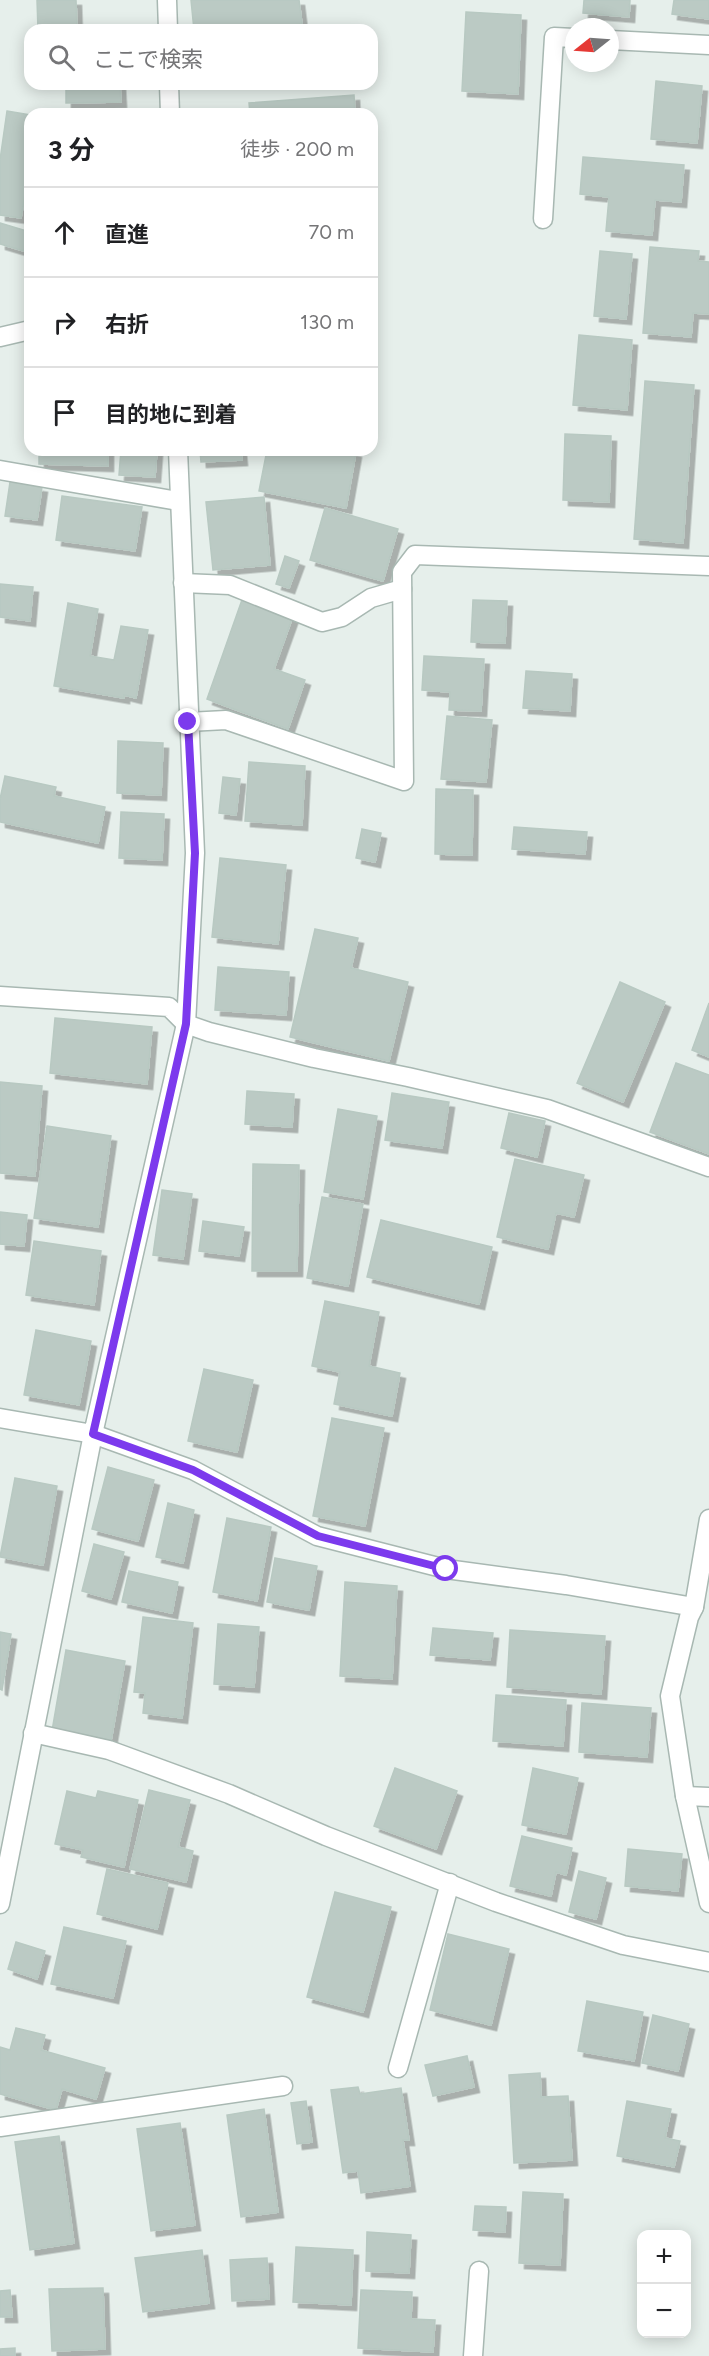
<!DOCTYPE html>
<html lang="ja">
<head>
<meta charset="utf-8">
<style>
	:root { --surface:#fff; --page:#f2f2f2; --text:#202124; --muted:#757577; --line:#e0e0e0 }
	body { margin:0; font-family:Figtree,"Noto Sans JP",sans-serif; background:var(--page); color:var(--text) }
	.controls { position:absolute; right:18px; bottom:18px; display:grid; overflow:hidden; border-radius:12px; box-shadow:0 3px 15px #0003 }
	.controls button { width:54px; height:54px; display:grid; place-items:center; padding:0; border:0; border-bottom:2px solid var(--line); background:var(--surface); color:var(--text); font:30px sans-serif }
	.compass { position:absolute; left:565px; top:18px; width:54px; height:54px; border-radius:50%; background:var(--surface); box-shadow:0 3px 15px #0003; rotate:253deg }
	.stop { position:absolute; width:18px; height:18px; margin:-14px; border:4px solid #7c3aed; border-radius:50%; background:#fff }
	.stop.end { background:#7c3aed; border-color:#fff; box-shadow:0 2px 6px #0008 }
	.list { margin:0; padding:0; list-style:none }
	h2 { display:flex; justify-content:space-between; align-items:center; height:78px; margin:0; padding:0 24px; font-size:26px }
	h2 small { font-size:20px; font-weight:400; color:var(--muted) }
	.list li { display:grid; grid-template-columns:39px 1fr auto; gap:18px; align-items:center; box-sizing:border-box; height:90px; padding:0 24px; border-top:2px solid var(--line) }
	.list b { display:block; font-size:22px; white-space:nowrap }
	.list em { font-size:20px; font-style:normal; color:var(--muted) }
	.icon { flex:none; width:33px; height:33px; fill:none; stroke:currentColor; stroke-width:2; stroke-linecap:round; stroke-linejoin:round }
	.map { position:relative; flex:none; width:709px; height:2356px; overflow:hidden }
	.search { position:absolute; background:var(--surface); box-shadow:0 3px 15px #0003; left:24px; top:24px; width:354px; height:66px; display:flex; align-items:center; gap:15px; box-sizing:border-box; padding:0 21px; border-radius:18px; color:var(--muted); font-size:22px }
	.panel { position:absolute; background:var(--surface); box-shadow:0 3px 15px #0003; left:24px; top:108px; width:354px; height:348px; border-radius:18px }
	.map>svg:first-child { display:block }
	.building { fill:#bbcac4; stroke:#b8c9c2; stroke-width:1.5; filter:url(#shadow) }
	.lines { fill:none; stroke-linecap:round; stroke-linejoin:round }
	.street-casing { stroke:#a8b8b2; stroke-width:21 }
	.street { stroke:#fff; stroke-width:18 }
	.route { stroke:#7c3aed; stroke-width:8 }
</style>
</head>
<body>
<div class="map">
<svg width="709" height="2356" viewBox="0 0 709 2356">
	<defs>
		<filter id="shadow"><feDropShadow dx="5.5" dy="5.5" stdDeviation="0" flood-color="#0004"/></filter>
	</defs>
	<rect width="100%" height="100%" fill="#e6efeb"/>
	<!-- building -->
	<g class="building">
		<polygon points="37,0 76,0 77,30 38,30"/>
		<polygon points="191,0 299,0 302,24 248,30 194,30"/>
		<polygon points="584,0 630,0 629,17 583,13"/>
		<polygon points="674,0 709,0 709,19 672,14"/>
		<polygon points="466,12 521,15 518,94 462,91"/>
		<polygon points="656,81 702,86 697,143 651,139"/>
		<polygon points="66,84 120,84 121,102 66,103"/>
		<polygon points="354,95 355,114 250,114 249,103"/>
		<polygon points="7,111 30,115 30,196 25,195 21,218 0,215 0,160"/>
		<polygon points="583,157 684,165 681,202 655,200 652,235 606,231 609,197 580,194"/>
		<polygon points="0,223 30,232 24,251 0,244"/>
		<polygon points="650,247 699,251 698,261 709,262 709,314 693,313 691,337 643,333"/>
		<polygon points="600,251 632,254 626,319 594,316"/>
		<polygon points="579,335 632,340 627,410 573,405"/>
		<polygon points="645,381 694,385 683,543 634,539"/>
		<polygon points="565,434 611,436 609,502 563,500"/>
		<polygon points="39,450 108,450 108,466 39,464"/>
		<polygon points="121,450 157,450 155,477 119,475"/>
		<polygon points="200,450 241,450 242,460 201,462"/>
		<polygon points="267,450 346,450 356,452 346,508 259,491"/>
		<polygon points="10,482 42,487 37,520 5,516"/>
		<polygon points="62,496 142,507 135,551 56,540"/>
		<polygon points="264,497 270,565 213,570 206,502"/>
		<polygon points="325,508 398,529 383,581 310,560"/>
		<polygon points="285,556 299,561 289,588 276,584"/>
		<polygon points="0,584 33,587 30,621 0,617"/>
		<polygon points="243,597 293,616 274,669 305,680 288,729 207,699"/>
		<polygon points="473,600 507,601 505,643 471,642"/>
		<polygon points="68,603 98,609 90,656 114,660 121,626 148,630 136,698 124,695 124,698 54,686"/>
		<polygon points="424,656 484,659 481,711 449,710 450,692 422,690"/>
		<polygon points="526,671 572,674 570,711 523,708"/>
		<polygon points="447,716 492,720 486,782 441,779"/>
		<polygon points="118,741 163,743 161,795 117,793"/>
		<polygon points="249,762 305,766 302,825 245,821"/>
		<polygon points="5,776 56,787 54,796 105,807 98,843 0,822 0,799"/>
		<polygon points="223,777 240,779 236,815 219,813"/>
		<polygon points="436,789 473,790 472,855 435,854"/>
		<polygon points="121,812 164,814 162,860 119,858"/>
		<polygon points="514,827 587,832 585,854 512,849"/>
		<polygon points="362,829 381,833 375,862 356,858"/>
		<polygon points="220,858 286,865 278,944 212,937"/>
		<polygon points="315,929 358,938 351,968 408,982 389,1061 290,1037"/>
		<polygon points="218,967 289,972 286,1015 215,1010"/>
		<polygon points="620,982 665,1002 623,1102 577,1083"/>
		<polygon points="709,1003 709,1057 692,1050"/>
		<polygon points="55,1018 152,1027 147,1084 50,1073"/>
		<polygon points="676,1063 709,1075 709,1154 650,1132"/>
		<polygon points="0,1082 42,1086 35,1176 0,1173"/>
		<polygon points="247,1091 294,1094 292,1127 245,1124"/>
		<polygon points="392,1093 449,1102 442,1148 385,1140"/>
		<polygon points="338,1109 377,1116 363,1199 324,1192"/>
		<polygon points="509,1113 545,1121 537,1157 501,1148"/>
		<polygon points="47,1126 111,1136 98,1227 34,1218"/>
		<polygon points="515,1159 584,1175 574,1217 556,1213 548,1249 497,1237"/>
		<polygon points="253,1164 299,1165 297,1271 252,1271"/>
		<polygon points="162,1190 192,1194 183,1259 153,1255"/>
		<polygon points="322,1197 363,1204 348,1286 307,1278"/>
		<polygon points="0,1212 27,1215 24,1246 0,1244"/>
		<polygon points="381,1220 492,1247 479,1304 367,1277"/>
		<polygon points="203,1221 244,1227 239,1256 199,1251"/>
		<polygon points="34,1241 101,1251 94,1305 26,1295"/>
		<polygon points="325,1301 379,1312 369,1366 400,1373 392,1416 334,1404 340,1372 312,1366"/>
		<polygon points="36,1330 91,1341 79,1405 24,1395"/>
		<polygon points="204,1369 253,1380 237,1452 188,1441"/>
		<polygon points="332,1418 384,1428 365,1526 313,1516"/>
		<polygon points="108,1467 154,1480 138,1541 92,1529"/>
		<polygon points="15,1478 57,1486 43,1565 0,1557"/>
		<polygon points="168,1503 194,1510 183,1563 156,1557"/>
		<polygon points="227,1518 271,1527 257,1601 213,1592"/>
		<polygon points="94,1544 124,1552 111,1599 82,1591"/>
		<polygon points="275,1558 317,1566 309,1610 267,1602"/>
		<polygon points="129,1571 178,1582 172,1613 122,1602"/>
		<polygon points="345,1582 397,1586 392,1679 340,1676"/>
		<polygon points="143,1617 193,1623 182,1718 143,1713 145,1693 134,1692"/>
		<polygon points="218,1624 259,1627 254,1687 214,1684"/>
		<polygon points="433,1628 493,1633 490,1660 430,1655"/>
		<polygon points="510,1630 605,1636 601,1694 507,1687"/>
		<polygon points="0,1632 11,1634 2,1690 0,1689"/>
		<polygon points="66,1650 125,1661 111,1741 52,1731"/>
		<polygon points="496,1695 566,1700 563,1746 493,1741"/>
		<polygon points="582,1703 651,1708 647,1757 579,1752"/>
		<polygon points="395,1768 457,1791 436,1849 374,1826"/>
		<polygon points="533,1768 578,1778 566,1834 522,1825"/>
		<polygon points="149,1790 190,1800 178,1847 193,1851 186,1882 130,1869"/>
		<polygon points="67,1791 96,1798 98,1791 138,1800 124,1867 81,1857 83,1850 55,1844"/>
		<polygon points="522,1836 572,1848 566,1875 556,1872 551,1896 510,1886"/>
		<polygon points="628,1849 682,1854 678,1891 625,1886"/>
		<polygon points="107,1869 168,1883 157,1929 97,1914"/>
		<polygon points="579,1871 606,1878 596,1919 569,1912"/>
		<polygon points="335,1892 391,1907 363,2012 307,1997"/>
		<polygon points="64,1927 126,1941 113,1998 51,1984"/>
		<polygon points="448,1934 509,1949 491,2025 430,2010"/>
		<polygon points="16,1942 45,1951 37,1979 8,1969"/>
		<polygon points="587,2001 643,2012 634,2061 578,2051"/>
		<polygon points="653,2015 689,2024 678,2071 642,2063"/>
		<polygon points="16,2028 45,2035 41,2050 105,2068 96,2099 62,2089 56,2110 0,2094 0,2047 10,2050"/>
		<polygon points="467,2056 474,2087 433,2096 425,2065"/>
		<polygon points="540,2073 541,2097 568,2096 572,2160 514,2163 509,2075"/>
		<polygon points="358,2087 360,2094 401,2088 409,2140 403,2140 410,2186 361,2193 358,2171 343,2173 331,2090"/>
		<polygon points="306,2101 312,2142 297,2144 291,2103"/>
		<polygon points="627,2101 671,2109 665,2138 680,2141 674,2167 617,2156"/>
		<polygon points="264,2109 278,2212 241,2217 227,2115"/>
		<polygon points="180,2123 195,2225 151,2231 137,2129"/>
		<polygon points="59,2136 74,2243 30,2250 15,2142"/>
		<polygon points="523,2192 563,2194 560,2265 519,2263"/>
		<polygon points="475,2206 506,2207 505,2232 473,2230"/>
		<polygon points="367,2232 411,2235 409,2273 366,2271"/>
		<polygon points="296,2247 353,2250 351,2305 293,2302"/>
		<polygon points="202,2250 209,2303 143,2312 135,2258"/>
		<polygon points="267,2258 269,2299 232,2301 230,2260"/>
		<polygon points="103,2288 105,2349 52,2351 49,2289"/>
		<polygon points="10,2290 12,2317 0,2317 0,2291"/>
		<polygon points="361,2290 412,2292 411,2319 435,2320 433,2352 358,2348"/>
		<polygon points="15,2348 15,2356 0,2356 0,2349"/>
	</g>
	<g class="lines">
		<defs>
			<g id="street">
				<polyline points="167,0 168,30"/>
				<polyline points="610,40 709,45"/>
				<polyline points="169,84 170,114"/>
				<polyline points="543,219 554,37 574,38"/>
				<polyline points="0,337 30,330"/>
				<polyline points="0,470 178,501"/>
				<polyline points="183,583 230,585 322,622 342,617 371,598 402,589"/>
				<polyline points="188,722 226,720 404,781 402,572 415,555 709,566"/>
				<polyline points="0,996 169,1007 186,1024 209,1032 314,1058 408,1077 547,1109 709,1167"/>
				<polyline points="0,1418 93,1434 186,1024 195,853 178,450"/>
				<polyline points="709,1519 694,1607 689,1617 670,1696 685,1796 709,1903"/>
				<polyline points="33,1733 109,1750 229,1794 326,1836 496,1902 623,1945 709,1962"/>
				<polyline points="685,1796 709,1797"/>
				<polyline points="0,1904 93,1434 193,1470 317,1536 446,1569 566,1585 694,1607"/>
				<polyline points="398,2068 450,1883"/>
				<polyline points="0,2127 283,2086"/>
				<polyline points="473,2356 479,2271"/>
			</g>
		</defs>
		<!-- street casing -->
		<use href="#street" class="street-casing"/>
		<!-- street -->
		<use href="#street" class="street"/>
	</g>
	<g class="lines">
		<!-- route -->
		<polyline class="route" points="188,722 195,853 186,1024 93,1434 193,1470 318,1536 446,1569"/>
	</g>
</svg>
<div class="controls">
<button>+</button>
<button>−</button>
</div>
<svg class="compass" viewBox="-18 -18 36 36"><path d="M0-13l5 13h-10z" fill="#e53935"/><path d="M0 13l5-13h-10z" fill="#757577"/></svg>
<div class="stop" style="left:446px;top:1569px"></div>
<div class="stop end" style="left:188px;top:722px"></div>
<div class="search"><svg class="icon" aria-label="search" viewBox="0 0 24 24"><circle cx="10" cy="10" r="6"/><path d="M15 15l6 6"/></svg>ここで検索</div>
<section class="panel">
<h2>3 分<small>徒歩 · 200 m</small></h2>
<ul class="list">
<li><svg class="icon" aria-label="ahead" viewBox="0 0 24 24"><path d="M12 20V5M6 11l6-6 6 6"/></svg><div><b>直進</b></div><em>70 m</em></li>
<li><svg class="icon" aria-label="right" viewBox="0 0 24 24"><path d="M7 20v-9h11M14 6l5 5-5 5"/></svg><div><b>右折</b></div><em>130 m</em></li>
<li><svg class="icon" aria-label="arrive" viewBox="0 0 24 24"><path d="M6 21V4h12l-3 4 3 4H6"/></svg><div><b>目的地に到着</b></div></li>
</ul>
</section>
</div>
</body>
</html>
